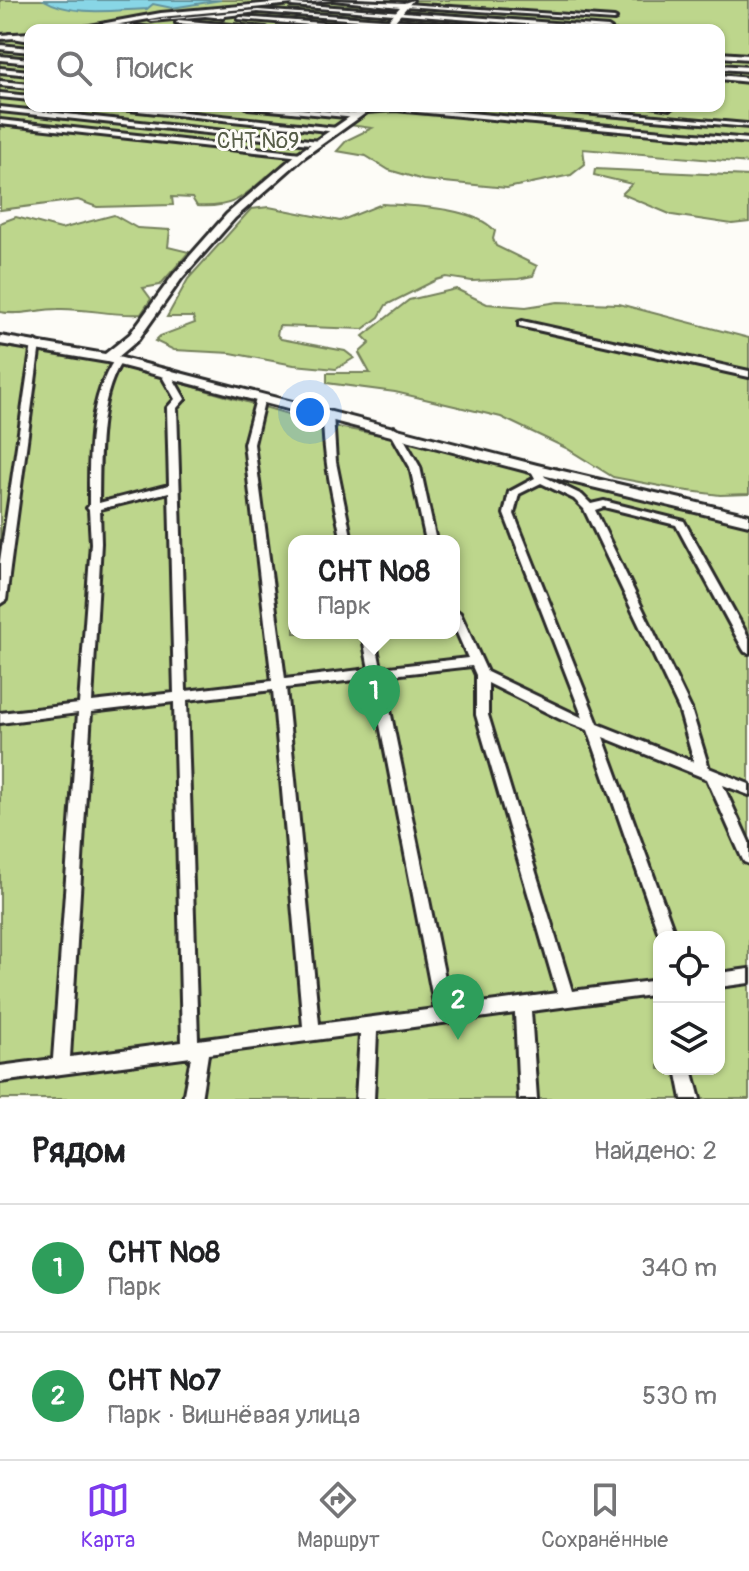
<!DOCTYPE html>
<html lang="ru">
<head>
<meta charset="utf-8">
<style>
	:root { --surface:#fff; --page:#f6f6f6; --text:#202124; --muted:#757577; --line:#e0e0e0; --accent:#7c3aed }
	body { margin:0; font-family:Pangolin,sans-serif; background:var(--page); color:var(--text) }
	.controls { position:absolute; right:24px; bottom:24px; display:grid; overflow:hidden; border-radius:16px; box-shadow:0 2px 6px #0004 }
	.controls button { width:72px; height:72px; display:grid; place-items:center; padding:0; border:0; border-bottom:2px solid var(--line); background:var(--surface); color:var(--text); font:40px sans-serif }
	.you { position:absolute; left:310px; top:412px; width:28px; height:28px; margin:-20px; border:6px solid #fff; border-radius:50%; background:#1a73e8; box-shadow:0 0 0 12px #1a73e833 }
	.badge { display:grid; place-items:center; width:52px; height:52px; border-radius:50%; background:var(--accent); color:#fff; font-size:26px; font-weight:700 }
	.pin { position:absolute; translate:-50% -66px; filter:drop-shadow(0 2px 4px #0008) }
	.pin::after { content:''; position:absolute; top:42px; width:28px; height:24px; background:inherit; clip-path:polygon(0 0,100% 0,50% 100%) }
	.popup { position:absolute; left:288px; top:535px; width:172px; height:104px; box-sizing:border-box; display:grid; place-content:center; border-radius:16px; background:var(--surface); filter:drop-shadow(0 2px 6px #0005); font-size:26px; white-space:nowrap; color:var(--muted) }
	.popup b { font-size:30px; color:var(--text) }
	.popup::after { content:''; position:absolute; left:50%; top:100%; margin-left:-16px; border:16px solid transparent; border-top-color:var(--surface) }
	.list { margin:0; padding:0; list-style:none }
	h2 { display:flex; justify-content:space-between; align-items:center; height:104px; margin:0; padding:0 32px; font-size:34px }
	h2 small { font-size:26px; font-weight:400; color:var(--muted) }
	.list li { display:grid; grid-template-columns:52px 1fr auto; gap:24px; align-items:center; box-sizing:border-box; height:128px; padding:0 32px; border-top:2px solid var(--line) }
	.list b { display:block; font-size:30px; white-space:nowrap }
	.list p { margin:0; font-size:26px; white-space:nowrap; color:var(--muted) }
	.list em { font-size:26px; font-style:normal; color:var(--muted) }
	.icon { flex:none; width:44px; height:44px; fill:none; stroke:currentColor; stroke-width:2; stroke-linecap:round; stroke-linejoin:round }
	.map { position:relative; flex:none; width:749px; height:1099px; overflow:hidden }
	.search { position:absolute; background:var(--surface); box-shadow:0 2px 6px #0004; left:24px; right:24px; top:24px; height:88px; display:flex; align-items:center; gap:20px; box-sizing:border-box; padding:0 28px; border-radius:16px; color:var(--muted); font-size:30px }
	.sheet { height:360px; background:var(--surface) }
	nav { display:flex; justify-content:space-around; align-items:center; box-sizing:border-box; height:112px; border-top:2px solid var(--line); background:var(--surface); font-size:22px; color:var(--muted) }
	nav a { display:grid; justify-items:center; gap:4px }
	nav .on { color:var(--accent) }
	.map>svg:first-child { display:block }
	.green { fill:#bdd68c; stroke:#74805c; stroke-width:2; fill-rule:evenodd }
	.water { fill:#88d6e6; stroke:#63929b; stroke-width:2 }
	.lines { fill:none; stroke-linecap:round; stroke-linejoin:round }
	.street-casing { stroke:#2b2b2b; stroke-width:6 }
	.secondary-casing { stroke:#2b2b2b; stroke-width:6 }
	.street { fill:#fdfcf7; fill-rule:evenodd }
	.secondary { fill:#fdfcf7; fill-rule:evenodd }
	.labels { text-anchor:middle; stroke-width:6; stroke-linejoin:round; paint-order:stroke }
	.far-park-label { font-size:22px; fill:#575e48; stroke:#fdfcf7 }
</style>
</head>
<body>
<div class="map">
<svg width="749" height="1099" viewBox="0 0 749 1099">
	<rect width="100%" height="100%" fill="#fdfcf7"/>
	<filter id="ink" filterUnits="userSpaceOnUse"><feTurbulence type="fractalNoise" baseFrequency=".0125" numOctaves="2"/><feDisplacementMap in="SourceGraphic" scale="16" xChannelSelector="R" yChannelSelector="G"/><feConvolveMatrix kernelMatrix="1 2 1 2 8 2 1 2 1" color-interpolation-filters="sRGB"/></filter>
	<g filter="url(#ink)">
		<!-- green -->
		<g class="green">
			<polygon points="0,0 322,0 160,14 65,30 30,30 30,34 0,36"/>
			<path d="M332 0H749V163L583 149 585 164 571 175 507 188 423 180 389 170 366 156 337 151 347 140 372 128 342 124 271 177 267 176C242 198 233 208 197 206L192 198 172 197 173 205 97 207 78 200 0 210V38L30 35V106H719V30H75L155 16Z"/>
			<polygon points="595,169 749,176 749,222 732,224 672,215 622,194 632,184 594,175"/>
			<path d="M382 204C413 206 474 207 495 231L493 239 496 246 537 266 533 276 518 279 472 281 446 277 436 280 386 305 379 317 363 329 279 326 277 335 281 339 345 351 354 358 336 369 294 365 231 353 174 350 155 341 160 336 195 323 193 317H167L188 279 251 209 269 207 340 221Z"/>
			<path d="M114 215 137 228 170 230 168 247 189 252 160 285 143 288 151 299 141 314C113 316 86 308 58 309 38 309 20 316 0 312V223L16 217 61 229Z"/>
			<polygon points="456,289 487,304 526,307 558,302 619,304 749,338 749,494 720,495 681,490 613,477 566,448 501,417 395,392 327,383 327,373 370,373 359,353 370,343 363,336 409,300"/>
			<path d="M0 346 98 359 326 425 429 444 477 459 749 524V1099H0ZM294 541H454V633H294ZM659 937H719V1069H659Z"/>
		</g>
		<!-- water -->
		<path class="water" d="M44 0H221L172 8 153 4 147 9C115 10 73 17 44 0Z"/>
		<g class="lines">
			<defs>
				<g id="street">
					<polygon points="293,4 608,27 611,29 601,30 291,6"/>
					<polygon points="406,4 614,18 616,19 614,20 404,6"/>
					<polygon points="258,10 504,28 507,30 484,30 258,12 225,16 223,18 205,16 152,21 150,20"/>
					<polygon points="240,17 389,28 392,30 370,30 238,19"/>
					<polygon points="178,20 266,28 269,30 249,30 176,23"/>
					<polygon points="106,23 153,28 156,30 104,26"/>
					<polygon points="9,34 30,37 30,41 7,37"/>
					<polygon points="0,45 30,48 30,52 0,49"/>
					<polygon points="719,53 749,55 749,59 719,57"/>
					<polygon points="0,56 30,59 30,63 0,60"/>
					<polygon points="719,65 749,67 749,71 719,69"/>
					<polygon points="0,68 30,71 30,75 0,72"/>
					<polygon points="719,75 749,78 749,82 719,79"/>
					<polygon points="0,81 30,84 30,88 0,85"/>
					<polygon points="0,93 30,96 30,100 0,97"/>
					<polygon points="107,106 127,106 337,128 340,130 337,132 110,108"/>
					<polygon points="245,106 268,106 357,114 360,116 357,118 248,108"/>
					<polygon points="395,106 749,139 749,143 395,110 366,112 363,110 366,108"/>
					<polygon points="520,106 543,106 747,124 749,125 749,127 523,108"/>
					<polygon points="651,106 672,106 673,107 670,109"/>
					<polygon points="0,107 319,141 322,143 319,145 0,111"/>
					<polygon points="0,120 301,153 304,155 301,157 0,124"/>
					<polygon points="522,321 749,371 749,377 519,326 519,322"/>
					<polygon points="36,341 40,344 10,568 6,600 0,604 0,561 32,344"/>
					<path d="M118 358 122 361C97 399 100 459 99 503L169 485 167 408 175 399 163 378 167 371 170 370 174 373 173 378 185 399 177 408 186 691 272 681 244 444 257 395 260 394 265 397 254 444 285 679 369 669 362 633H374L381 668 468 658 454 626V609L460 613 487 672 583 718 504 514 509 492 535 478 530 469 535 466 539 467 545 477 582 495 591 504 604 501 684 521 685 523 749 638V653L745 652 743 649 676 525 604 507 595 510 691 709 709 768 749 784V795L723 785 749 842V864L744 862 742 858 707 779 603 737 676 937H660L588 730 560 719 488 683V715L572 991 659 980V994L531 1011 537 1099H519L515 1013 377 1032 374 1099H356L360 1034 208 1054 201 1099H183L191 1057 0 1082V1066L53 1059 78 713 0 723V713L79 704 91 543 89 510 87 508 89 506C89 458 87 400 115 359ZM541 483 574 499 584 509 679 709 694 762 598 724 514 514 519 494ZM169 492 174 693 92 702 101 543 100 509ZM472 666 476 675V715L557 993 451 1007 383 676ZM371 678 435 1009 319 1024 286 688ZM273 690 303 1026 198 1040 187 700ZM174 702 182 1042 70 1057 91 712Z"/>
					<path d="M328 411 333 414 336 462 352 541H342C333 499 323 457 323 414Z"/>
					<polygon points="394,427 399,430 420,467 436,541 426,541 410,467 389,430"/>
					<polygon points="749,969 749,983 719,987 719,973"/>
					<polygon points="676,1069 692,1069 700,1099 682,1099"/>
				</g>
				<g id="secondary">
					<polygon points="306,0 332,0 161,17 85,30 68,30 161,13"/>
					<polygon points="333,0 404,3 413,0 387,30 379,30 400,7"/>
					<polygon points="30,33 30,37 0,39 0,35"/>
					<polygon points="361,106 369,106 370,110 304,157 235,218 182,278 138,340 118,357 537,465 749,515 749,525 530,472 107,362 0,344 0,336 105,354 130,334 174,274 227,214 298,153 361,109"/>
				</g>
			</defs>
			<!-- street casing -->
			<use href="#street" class="street-casing"/>
			<!-- secondary casing -->
			<use href="#secondary" class="secondary-casing"/>
			<!-- street -->
			<use href="#street" class="street"/>
			<!-- secondary -->
			<use href="#secondary" class="secondary"/>
		</g>
	</g>
	<g class="labels">
		<!-- far-park labels -->
		<g class="far-park-label">
			<text x="258" y="148">СНТ №9</text>
		</g>
	</g>
</svg>
<div class="controls">
<button><svg class="icon" aria-label="locate" viewBox="0 0 24 24"><circle cx="12" cy="12" r="6"/><path d="M12 2v4M12 18v4M2 12h4M18 12h4"/></svg></button>
<button><svg class="icon" aria-label="layers" viewBox="0 0 24 24"><path d="M12 4l9 5-9 5-9-5zM3 14l9 5 9-5"/></svg></button>
</div>
<div class="you"></div>
<div class="pin badge" style="left:374px;top:731px;background:#2e9e5b">1</div>
<div class="popup"><b>СНТ №8</b>Парк</div>
<div class="pin badge" style="left:458px;top:1040px;background:#2e9e5b">2</div>
<div class="search"><svg class="icon" aria-label="search" viewBox="0 0 24 24"><circle cx="10" cy="10" r="6"/><path d="M15 15l6 6"/></svg>Поиск</div>
</div>
<section class="sheet">
<h2>Рядом<small>Найдено: 2</small></h2>
<ul class="list">
<li><span class="badge" style="background:#2e9e5b">1</span><div><b>СНТ №8</b><p>Парк</p></div><em>340 m</em></li>
<li><span class="badge" style="background:#2e9e5b">2</span><div><b>СНТ №7</b><p>Парк · Вишнёвая улица</p></div><em>530 m</em></li>
</ul>
</section>
<nav>
<a class="on"><svg class="icon" aria-label="map" viewBox="0 0 24 24"><path d="M3 6l6-2 6 2 6-2v14l-6 2-6-2-6 2zM9 4v14M15 6v14"/></svg>Карта</a>
<a><svg class="icon" aria-label="directions" viewBox="0 0 24 24"><path d="M12 3l9 9-9 9-9-9zM9 14v-3h6M13 9l2 2-2 2"/></svg>Маршрут</a>
<a><svg class="icon" aria-label="saved" viewBox="0 0 24 24"><path d="M7 4h10v16l-5-4-5 4z"/></svg>Сохранённые</a>
</nav>
</body>
</html>
